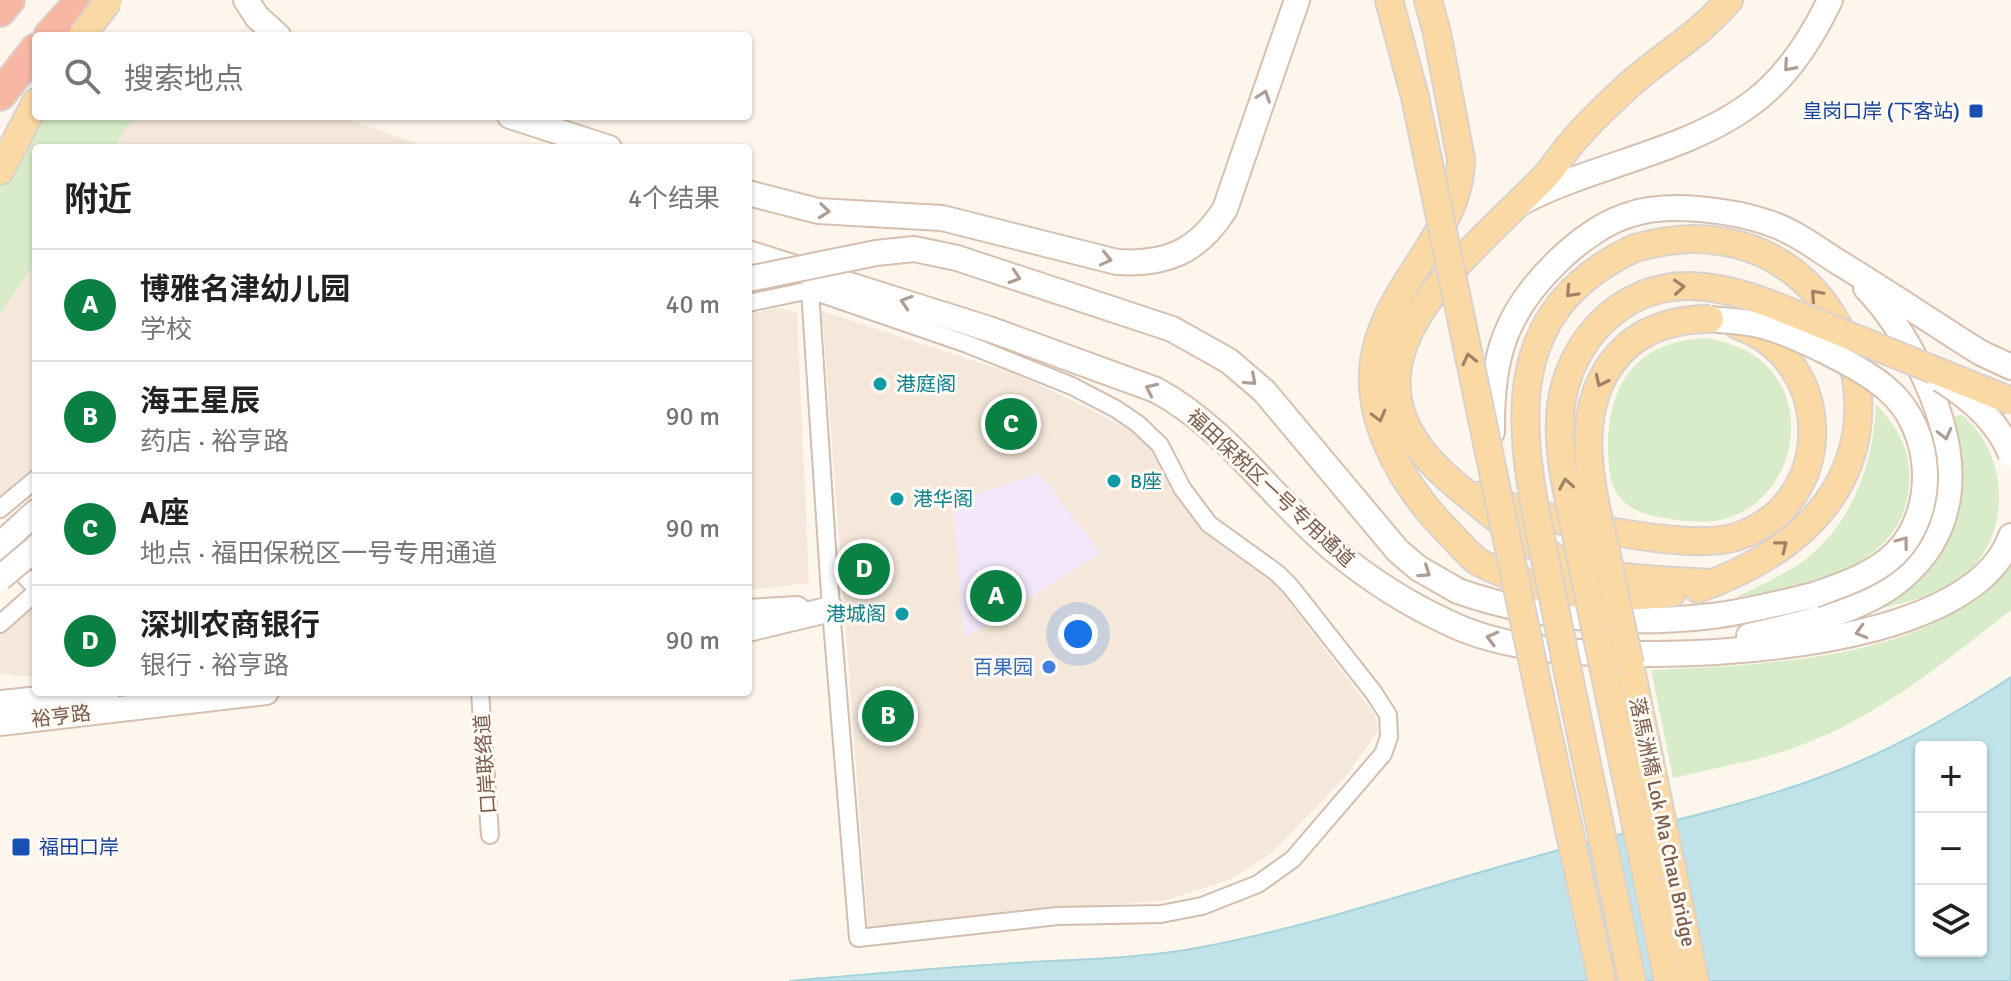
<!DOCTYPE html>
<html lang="zh">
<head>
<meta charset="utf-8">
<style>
	:root { --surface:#fff; --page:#f2f2f2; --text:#222; --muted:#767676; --line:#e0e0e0; --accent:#0b8043 }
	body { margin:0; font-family:Signika,"Noto Sans SC",sans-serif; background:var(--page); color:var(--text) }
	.controls { position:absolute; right:24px; bottom:24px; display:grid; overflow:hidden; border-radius:8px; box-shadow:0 2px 6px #0004 }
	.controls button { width:72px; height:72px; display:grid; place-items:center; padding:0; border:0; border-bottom:2px solid var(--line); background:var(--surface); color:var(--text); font:40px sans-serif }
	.you { position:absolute; left:1078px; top:634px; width:28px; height:28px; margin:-20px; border:6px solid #fff; border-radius:50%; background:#1a73e8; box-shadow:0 0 0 12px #1a73e833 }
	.badge { display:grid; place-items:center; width:52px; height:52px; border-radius:50%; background:var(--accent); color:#fff; font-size:26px; font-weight:700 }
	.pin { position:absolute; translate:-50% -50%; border:4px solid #fff; box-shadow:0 2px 8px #0006 }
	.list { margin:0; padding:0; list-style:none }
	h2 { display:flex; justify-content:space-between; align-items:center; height:104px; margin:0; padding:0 32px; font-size:34px }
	h2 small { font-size:26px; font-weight:400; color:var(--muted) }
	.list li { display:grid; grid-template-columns:52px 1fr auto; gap:24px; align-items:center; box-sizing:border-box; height:112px; padding:0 32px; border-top:2px solid var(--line) }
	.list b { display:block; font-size:30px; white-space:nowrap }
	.list p { margin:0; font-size:26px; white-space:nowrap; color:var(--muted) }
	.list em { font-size:26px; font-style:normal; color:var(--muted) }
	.icon { flex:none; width:44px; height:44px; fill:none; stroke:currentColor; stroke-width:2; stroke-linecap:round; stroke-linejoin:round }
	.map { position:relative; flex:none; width:2011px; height:981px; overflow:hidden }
	.search { position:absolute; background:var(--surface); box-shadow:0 2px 6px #0004; left:32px; top:32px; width:720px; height:88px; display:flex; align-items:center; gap:20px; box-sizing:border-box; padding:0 28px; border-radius:8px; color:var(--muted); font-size:30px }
	.panel { position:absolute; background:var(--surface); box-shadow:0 2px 6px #0004; left:32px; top:144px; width:720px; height:552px; border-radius:8px }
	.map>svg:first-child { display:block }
	.residential { fill:#f5e8da }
	.education { fill:#f3e8fa }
	.green { fill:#d8ecc9 }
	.water { fill:#bfe3e8; stroke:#a5d3da; stroke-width:2; fill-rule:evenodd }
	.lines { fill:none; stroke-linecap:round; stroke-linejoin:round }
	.street-casing { stroke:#d1beb0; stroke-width:20 }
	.secondary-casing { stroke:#d6c0b0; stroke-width:28 }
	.primary-casing { stroke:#dad1cd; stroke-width:30 }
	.highway-casing { stroke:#dad1cd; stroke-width:34 }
	.street { stroke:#fff; stroke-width:16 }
	.secondary { stroke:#fff; stroke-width:24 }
	.primary { stroke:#fbd9a5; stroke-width:26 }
	.highway { stroke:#f7b7a3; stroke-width:30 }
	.secondary-bridge-casing { stroke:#d6c0b0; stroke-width:28; stroke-linecap:butt }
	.primary-bridge-casing { stroke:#dad1cd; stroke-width:30; stroke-linecap:butt }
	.secondary-bridge { stroke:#fff; stroke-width:24 }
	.primary-bridge { stroke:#fbd9a5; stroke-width:26 }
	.oneway { stroke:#af9d94 }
	.oneway2 { stroke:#a18267 }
	.transit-dot { fill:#1a4fb4; stroke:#fffaf3; stroke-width:3 }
	.culture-dot { fill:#0f9aa8; stroke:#fffaf3; stroke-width:3 }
	.shop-dot { fill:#3f7fe0; stroke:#fffaf3; stroke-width:3 }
	.labels { text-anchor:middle; stroke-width:6; stroke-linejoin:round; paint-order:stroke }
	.transit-label { font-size:20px; fill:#164399; stroke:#fffaf3; text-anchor:end }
	.culture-label { font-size:20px; fill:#0d838f; stroke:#fffaf3; text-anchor:start }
	.street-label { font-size:20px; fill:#7a5c4d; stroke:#fffaf3 }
	.shop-label { font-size:20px; fill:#366cbe; stroke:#fffaf3; text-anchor:end }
</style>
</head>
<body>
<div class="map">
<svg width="2011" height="981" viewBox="0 0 2011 981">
	<rect width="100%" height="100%" fill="#fdf6ec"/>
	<!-- residential -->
	<g class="residential">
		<polygon points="135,116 338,116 430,148 113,148"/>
		<polygon points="36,261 36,469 0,500 0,314"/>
		<polygon points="777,308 797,312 809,583 748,590 748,314"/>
		<polygon points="822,311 1020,376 1088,408 1136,434 1158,454 1180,503 1214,537 1269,576 1375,715 1378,730 1347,775 1273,852 1231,879 1167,900 868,927"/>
		<polygon points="36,603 36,677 0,674 0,634"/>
	</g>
	<!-- education -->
	<polygon class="education" points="1039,473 1101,553 964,639 953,502"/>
	<!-- green -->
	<g class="green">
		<polygon points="36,116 135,116 113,148 36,148 36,261 0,314 0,143"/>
		<path d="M1708 338C1726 342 1743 347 1758 358 1810 398 1798 482 1742 512 1719 525 1691 523 1665 518 1645 515 1625 509 1615 490 1608 477 1608 456 1608 442 1611 376 1641 341 1708 338Z"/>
		<path d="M1876 404C1898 428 1912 451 1909 485 1903 571 1801 587 1734 598 1759 586 1784 575 1806 559 1853 523 1874 461 1876 404Z"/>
		<path d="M1962 415C2011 456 2011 536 1964 576 1939 596 1908 602 1877 609 1894 599 1910 590 1923 576 1966 535 1964 470 1952 417Z"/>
		<path d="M2011 564V610C1945 662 1878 717 1799 746 1759 761 1714 768 1673 778L1651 670C1762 665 1938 661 2011 564Z"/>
	</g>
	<!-- water -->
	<path class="water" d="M2011 677V981H789C870 974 950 967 1031 962 1086 959 1142 958 1197 948 1323 925 1443 880 1567 848 1646 827 1729 809 1807 782 1879 757 1948 719 2011 677ZM1921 747H1981V951H1921Z"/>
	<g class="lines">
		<defs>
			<g id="street">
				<polyline points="748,303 810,290 967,344 1072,386 1116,409 1138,424 1160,445 1182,488 1209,524 1277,573 1290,586 1374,693 1388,715 1389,737 1383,754 1293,859 1258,884 1202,906 1161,914 1058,916 858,938 831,609 810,290"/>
				<polyline points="0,509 36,479"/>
				<polyline points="0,550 36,588"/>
				<polyline points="0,624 36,592"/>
				<polyline points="480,692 490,835"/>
			</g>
			<g id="secondary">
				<polyline points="246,0 257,17 278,36"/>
				<polyline points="510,116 609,148"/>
				<path d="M748 193 818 211 942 218 1117 262C1166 265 1198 252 1225 209L1297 0"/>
				<path d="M1522 202C1593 165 1684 152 1748 106 1785 80 1811 40 1830 0"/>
				<path d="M748 253 989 329 1156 390C1228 429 1273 500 1335 551 1369 579 1408 604 1447 622 1477 637 1513 645 1546 649 1652 662 1969 658 2011 536"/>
				<path d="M1492 432C1491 357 1505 311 1560 259 1579 241 1606 221 1632 214 1669 202 1732 210 1769 223 1794 231 1816 248 1838 262 1886 291 1933 323 1981 353L2011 367"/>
				<polyline points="0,545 36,512"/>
				<path d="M1458 591C1537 619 1629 626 1712 616 1746 612 1780 603 1814 595"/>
				<polyline points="748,612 797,609"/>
				<polyline points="748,629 831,609"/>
				<path d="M1749 636C1798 625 1865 611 1903 577 1971 518 1954 435 1918 364 1904 336 1887 310 1866 288"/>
				<polyline points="0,703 107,692"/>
				<polyline points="0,723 266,692"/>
			</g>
			<g id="primary">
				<polyline points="1389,0 1415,97"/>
				<path d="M1428 0 1437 33 1461 159C1461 226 1399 275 1379 339 1356 411 1402 486 1451 535 1459 543 1468 554 1477 561 1485 566 1496 570 1505 574 1558 598 1614 600 1672 593"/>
				<polyline points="0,171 36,102"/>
				<path d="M1635 248C1665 240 1693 236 1725 242 1833 260 1890 387 1840 482 1810 538 1754 568 1698 589"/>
				<path d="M1481 495C1530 518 1685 553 1736 537 1838 504 1837 360 1737 325"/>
				<path d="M1714 583C1684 582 1654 580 1623 577 1614 576 1602 577 1593 574 1540 557 1499 521 1457 486 1315 371 1456 267 1542 180 1552 170 1560 157 1569 146 1587 124 1607 105 1628 86 1661 56 1700 35 1729 0"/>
				<polyline points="1630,664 1695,981"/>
				<polyline points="1604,670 1668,981"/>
				<polyline points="1569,677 1632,981"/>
				<polyline points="1537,683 1602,981"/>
			</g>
			<g id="highway">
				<polyline points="0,11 9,0"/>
				<polyline points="49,36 82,0"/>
				<polyline points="0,95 36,49"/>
			</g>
		</defs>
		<!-- street casing -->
		<use href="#street" class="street-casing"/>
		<!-- secondary casing -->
		<use href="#secondary" class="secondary-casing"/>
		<!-- primary casing -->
		<use href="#primary" class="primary-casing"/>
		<!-- highway casing -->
		<use href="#highway" class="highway-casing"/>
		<!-- street -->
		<use href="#street" class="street"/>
		<!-- secondary -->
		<use href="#secondary" class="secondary"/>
		<!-- primary -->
		<use href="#primary" class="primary"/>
		<!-- highway -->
		<use href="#highway" class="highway"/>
		<defs>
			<g id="secondary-bridge">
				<polyline points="748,279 876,253 914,249 957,258 1172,329 1229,361 1264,391 1398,551 1418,568 1458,591"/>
				<path d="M1710 319C1726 321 1743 321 1759 325 1790 332 1864 368 1888 390 1934 430 1938 511 1895 554 1873 575 1842 585 1814 595"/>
				<path d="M1940 379C1969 397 1999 422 2011 455"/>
				<polyline points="0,578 36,548"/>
			</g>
			<g id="primary-bridge">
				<polyline points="82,36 109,0"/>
				<polyline points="1415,97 1537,683"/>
				<path d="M1630 664C1622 628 1614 592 1607 556 1592 489 1568 408 1621 352 1645 327 1677 319 1710 319"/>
				<path d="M1604 670C1594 624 1585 579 1576 533 1567 492 1556 449 1561 406 1569 340 1623 284 1691 286 1740 287 1786 311 1830 328 1891 352 1951 377 2011 401"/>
				<path d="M1569 677C1560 633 1551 588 1542 544 1517 422 1502 310 1635 248"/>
			</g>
		</defs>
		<!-- secondary-bridge casing -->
		<use href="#secondary-bridge" class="secondary-bridge-casing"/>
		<!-- primary-bridge casing -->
		<use href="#primary-bridge" class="primary-bridge-casing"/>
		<!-- secondary-bridge -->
		<use href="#secondary-bridge" class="secondary-bridge"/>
		<!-- primary-bridge -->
		<use href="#primary-bridge" class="primary-bridge"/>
	</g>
	<!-- one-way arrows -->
	<defs><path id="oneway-chevron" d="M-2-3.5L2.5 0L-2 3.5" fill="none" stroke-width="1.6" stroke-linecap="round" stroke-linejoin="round" transform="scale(2)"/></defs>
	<g class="oneway">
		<use href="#oneway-chevron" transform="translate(1789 66) rotate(131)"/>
		<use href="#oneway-chevron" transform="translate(1264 96) rotate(-71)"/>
		<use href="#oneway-chevron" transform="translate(824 211) rotate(6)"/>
		<use href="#oneway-chevron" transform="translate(1106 259) rotate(13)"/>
		<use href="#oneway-chevron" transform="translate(1015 277) rotate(18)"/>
		<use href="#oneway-chevron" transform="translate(906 302) rotate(-162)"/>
		<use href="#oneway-chevron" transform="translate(1251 380) rotate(42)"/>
		<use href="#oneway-chevron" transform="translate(1151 389) rotate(-155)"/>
		<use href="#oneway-chevron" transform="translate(1945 434) rotate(76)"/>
		<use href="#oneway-chevron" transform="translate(1903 542) rotate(-53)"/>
		<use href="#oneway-chevron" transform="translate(1425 572) rotate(34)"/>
		<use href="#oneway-chevron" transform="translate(1861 632) rotate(164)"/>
		<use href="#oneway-chevron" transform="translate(1492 638) rotate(-165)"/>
	</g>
	<g class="oneway2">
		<use href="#oneway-chevron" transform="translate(1679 287) rotate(-4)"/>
		<use href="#oneway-chevron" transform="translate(1571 292) rotate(134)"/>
		<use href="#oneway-chevron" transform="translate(1816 295) rotate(-132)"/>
		<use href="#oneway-chevron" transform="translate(1469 359) rotate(-103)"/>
		<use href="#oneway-chevron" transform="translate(1601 381) rotate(116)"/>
		<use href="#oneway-chevron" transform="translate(1379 416) rotate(75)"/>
		<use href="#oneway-chevron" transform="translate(1566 484) rotate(-100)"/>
		<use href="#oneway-chevron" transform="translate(1782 546) rotate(-38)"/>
	</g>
	<!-- markers -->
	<g class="transit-dot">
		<rect x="1968" y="103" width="16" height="16" rx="4"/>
		<rect x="11" y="837" width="20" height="20" rx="4"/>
	</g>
	<g class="culture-dot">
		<circle cx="880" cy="384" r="8"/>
		<circle cx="1114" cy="481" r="8"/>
		<circle cx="897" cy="499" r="8"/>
		<circle cx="902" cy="614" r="8"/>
	</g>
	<circle class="shop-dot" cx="1049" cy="667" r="8"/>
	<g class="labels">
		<!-- transit labels -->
		<g class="transit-label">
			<text x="1960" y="118">皇岗口岸 (下客站)</text>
			<text x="39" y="854" text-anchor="start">福田口岸</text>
		</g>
		<!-- culture labels -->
		<g class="culture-label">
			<text x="896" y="391">港庭阁</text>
			<text x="1130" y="488">B座</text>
			<text x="913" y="506">港华阁</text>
			<text x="886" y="621" text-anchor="end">港城阁</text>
		</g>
		<!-- street labels -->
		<g class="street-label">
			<text transform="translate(1271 488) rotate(43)" y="7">福田保税区一号专用通道</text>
			<text transform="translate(61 716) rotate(-7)" y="7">裕亨路</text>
			<text transform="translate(485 764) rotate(-94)" y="7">口岸联络道</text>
			<text transform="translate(1663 822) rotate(78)" y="7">落馬洲橋 Lok Ma Chau Bridge</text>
		</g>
		<!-- shop labels -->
		<g class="shop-label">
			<text x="1033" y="674">百果园</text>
		</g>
	</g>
</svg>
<div class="controls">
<button>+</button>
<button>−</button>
<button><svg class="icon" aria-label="layers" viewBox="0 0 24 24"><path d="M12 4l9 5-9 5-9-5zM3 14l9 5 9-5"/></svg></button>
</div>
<div class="you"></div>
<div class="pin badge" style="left:996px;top:596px">A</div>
<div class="pin badge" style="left:888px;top:716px">B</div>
<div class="pin badge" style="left:1011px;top:424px">C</div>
<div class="pin badge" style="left:864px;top:569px">D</div>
<div class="search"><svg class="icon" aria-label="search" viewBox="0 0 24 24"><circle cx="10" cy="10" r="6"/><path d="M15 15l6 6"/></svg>搜索地点</div>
<section class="panel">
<h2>附近<small>4个结果</small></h2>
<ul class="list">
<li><span class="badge">A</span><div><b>博雅名津幼儿园</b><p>学校</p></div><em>40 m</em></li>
<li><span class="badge">B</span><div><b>海王星辰</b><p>药店 · 裕亨路</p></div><em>90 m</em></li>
<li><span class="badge">C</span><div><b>A座</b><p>地点 · 福田保税区一号专用通道</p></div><em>90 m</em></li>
<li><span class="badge">D</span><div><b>深圳农商银行</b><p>银行 · 裕亨路</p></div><em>90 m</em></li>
</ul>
</section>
</div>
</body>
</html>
